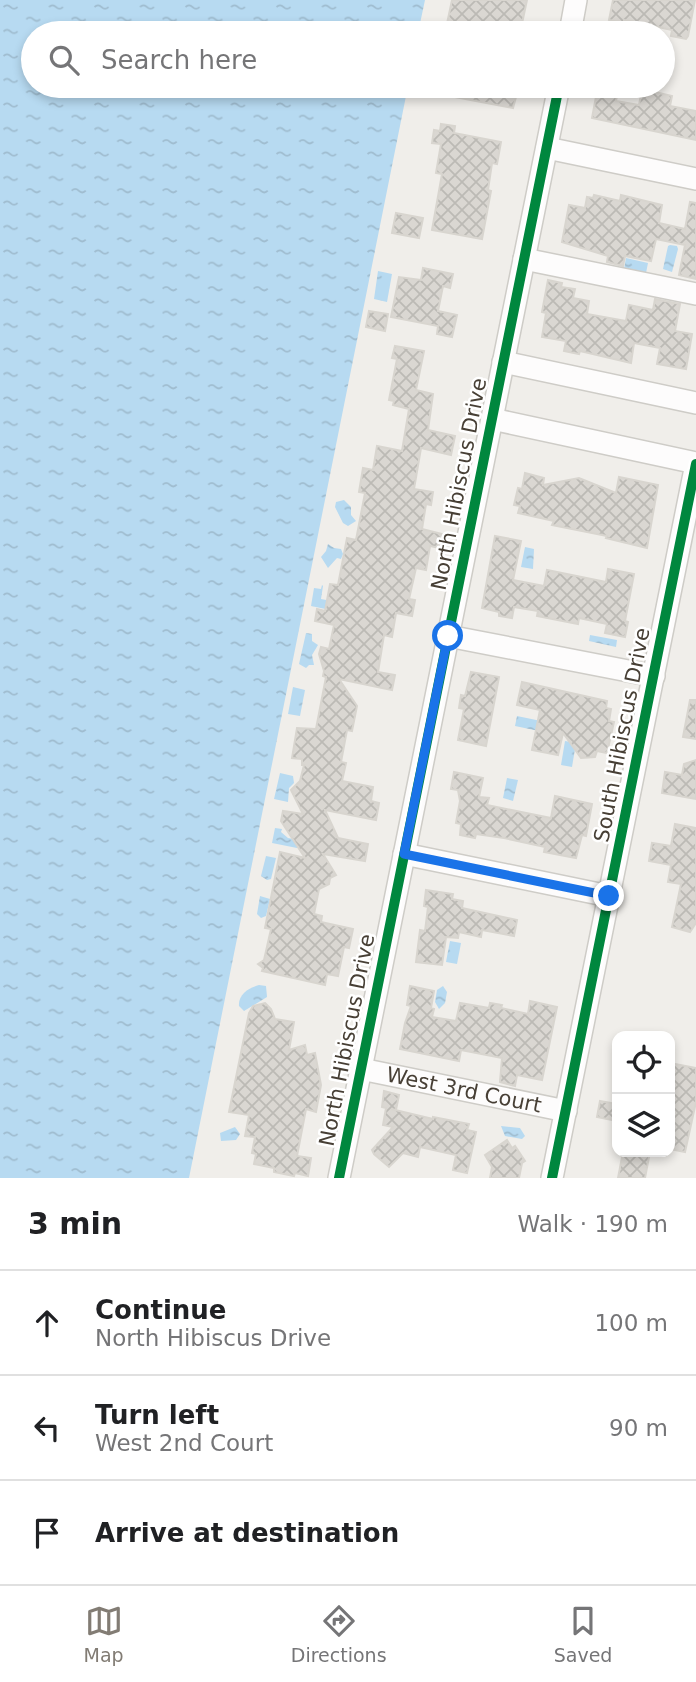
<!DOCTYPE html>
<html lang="en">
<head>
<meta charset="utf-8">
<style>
	:root { --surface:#fff; --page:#f6f6f6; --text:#202124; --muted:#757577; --line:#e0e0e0; --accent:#827c74 }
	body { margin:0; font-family:"DejaVu Sans",sans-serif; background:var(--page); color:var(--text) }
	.controls { position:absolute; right:21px; bottom:21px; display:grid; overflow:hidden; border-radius:14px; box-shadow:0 4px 10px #0003 }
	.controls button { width:63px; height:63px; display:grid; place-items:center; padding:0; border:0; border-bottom:2px solid var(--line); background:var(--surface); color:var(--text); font:35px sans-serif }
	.stop { position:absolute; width:21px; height:21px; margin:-16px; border:5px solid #1a73e8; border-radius:50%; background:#fff }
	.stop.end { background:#1a73e8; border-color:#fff; box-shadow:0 2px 7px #0008 }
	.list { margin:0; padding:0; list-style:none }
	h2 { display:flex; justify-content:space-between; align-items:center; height:91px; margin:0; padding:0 28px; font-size:30px }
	h2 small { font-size:23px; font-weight:400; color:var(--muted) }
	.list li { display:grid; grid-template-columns:46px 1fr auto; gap:21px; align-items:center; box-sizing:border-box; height:105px; padding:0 28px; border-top:2px solid var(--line) }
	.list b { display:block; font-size:26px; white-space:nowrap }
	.list p { margin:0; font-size:23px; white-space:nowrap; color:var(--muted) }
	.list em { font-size:23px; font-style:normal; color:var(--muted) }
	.icon { flex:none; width:38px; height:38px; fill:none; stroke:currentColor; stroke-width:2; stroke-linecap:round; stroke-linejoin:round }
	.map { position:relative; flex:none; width:696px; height:1178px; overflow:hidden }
	.search { position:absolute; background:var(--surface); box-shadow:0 4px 10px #0003; left:21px; right:21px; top:21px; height:77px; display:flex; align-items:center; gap:18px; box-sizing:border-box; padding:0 24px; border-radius:38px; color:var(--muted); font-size:26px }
	.sheet { height:406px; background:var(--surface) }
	nav { display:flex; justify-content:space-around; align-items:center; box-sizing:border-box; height:98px; border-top:2px solid var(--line); background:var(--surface); font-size:19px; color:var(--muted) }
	nav a { display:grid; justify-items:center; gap:4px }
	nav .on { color:var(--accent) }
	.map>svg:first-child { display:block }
	.water { fill:url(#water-ripples) }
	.building { fill:url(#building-cross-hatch); stroke:#d8d5cf; stroke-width:2 }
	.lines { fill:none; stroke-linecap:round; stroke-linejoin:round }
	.minor-casing { stroke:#ceccc7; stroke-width:24 }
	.minor { stroke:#fdfcfc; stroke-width:21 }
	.cycleway-casing { stroke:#fff; stroke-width:15 }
	.cycleway { stroke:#00873e; stroke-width:10 }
	.route { stroke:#1a73e8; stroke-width:9 }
	.labels { text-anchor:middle; stroke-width:5; stroke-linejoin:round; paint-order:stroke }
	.street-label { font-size:21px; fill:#473f35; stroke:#fff }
</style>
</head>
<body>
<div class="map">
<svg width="696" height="1178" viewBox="0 0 696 1178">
	<defs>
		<pattern id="water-ripples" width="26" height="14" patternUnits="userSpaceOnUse" patternTransform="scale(1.75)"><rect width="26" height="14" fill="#b7daf1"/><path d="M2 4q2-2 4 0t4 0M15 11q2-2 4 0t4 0" fill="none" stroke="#9fbccf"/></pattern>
		<pattern id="building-cross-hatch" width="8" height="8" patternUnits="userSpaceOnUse" patternTransform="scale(1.75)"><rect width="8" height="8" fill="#dad7d2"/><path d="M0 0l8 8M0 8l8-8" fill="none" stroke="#bcbab5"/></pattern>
	</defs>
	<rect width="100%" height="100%" fill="#f0eeea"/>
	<!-- water -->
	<g class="water">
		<polygon points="0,0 425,0 418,33 33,33 33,86 408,86 189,1178 0,1178"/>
		<polygon points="670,245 677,246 678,249 672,272 663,269 668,246"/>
		<polygon points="626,258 648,263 646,273 624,269"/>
		<polygon points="378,271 392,274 387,302 374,299"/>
		<polygon points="344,500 351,507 351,515 356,521 348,526 343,523 335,507 336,502"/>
		<polygon points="328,544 334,548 341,549 343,554 341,559 337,558 328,568 321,557 326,551"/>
		<polygon points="525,547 534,549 533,569 521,567"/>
		<polygon points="322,585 323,586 321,599 337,602 335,611 311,606 314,588 321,589"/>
		<polygon points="306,633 312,634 312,641 318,645 312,655 314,665 309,665 306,668 299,664"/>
		<polygon points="590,635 617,640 616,647 589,641"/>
		<polygon points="293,687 305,690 300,716 288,714"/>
		<polygon points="517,716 541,721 539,731 515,726"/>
		<polygon points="565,741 576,743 572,767 561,765"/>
		<polygon points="280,773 293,776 294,783 289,788 288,802 274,799"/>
		<polygon points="507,778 518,780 513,801 503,798"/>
		<polygon points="275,828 282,829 281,832 288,838 299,840 297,848 272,843"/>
		<polygon points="266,856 276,858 271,879 267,880 261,876"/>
		<polygon points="260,896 270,899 266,916 261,918 257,914"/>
		<polygon points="450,941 461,943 457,964 446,962"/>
		<path d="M259 985 266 986 267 997 244 1011 239 1006C238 994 249 988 259 985Z"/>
		<polygon points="443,986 447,992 445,1003 439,1009 435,1002 437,990"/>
		<polygon points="501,1126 520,1128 525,1136 522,1139 505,1136"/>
		<polygon points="235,1127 240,1134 236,1140 221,1141 220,1133"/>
	</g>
	<!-- building -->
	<g class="building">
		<polygon points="452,0 527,0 520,33 445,33"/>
		<polygon points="613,0 695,0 688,36 686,39 671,36 672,30 644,24 624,20 624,23 609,20"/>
		<polygon points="429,86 491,86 490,92 516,97 513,108 428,92"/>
		<polygon points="598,86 619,86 616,101 639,105 642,89 672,96 670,106 696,111 696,140 592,118"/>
		<polygon points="441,124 455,126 454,133 501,142 497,164 492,163 488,190 491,191 482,239 432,230 442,174 436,173 441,144 432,143 434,130 440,131"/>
		<polygon points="594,195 620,201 621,195 662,205 659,223 685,229 690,202 696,203 696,279 679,275 685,245 656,239 651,261 625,256 623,266 607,262 608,256 562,242 569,205 585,208 587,197 593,198"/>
		<polygon points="396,213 423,218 419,238 392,233"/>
		<polygon points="423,268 453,274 450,288 443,286 438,311 457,315 452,337 437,334 438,326 391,317 399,277 421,280"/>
		<polygon points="548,280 562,283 561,287 575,289 573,298 589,301 587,314 626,321 629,305 653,310 655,299 680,304 675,331 692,334 686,369 657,364 660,348 634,343 631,363 580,351 579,354 564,351 566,341 542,337 546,313 542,312"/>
		<polygon points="369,311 388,314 385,331 366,327"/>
		<polygon points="395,346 424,351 416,390 433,394 428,430 455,436 451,455 421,448 414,489 433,492 431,505 426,504 422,529 442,534 440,548 430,546 426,570 416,568 409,599 415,600 412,616 396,613 392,637 384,635 378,672 395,675 392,690 339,679 357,706 352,731 347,730 341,762 346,763 342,781 373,787 371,801 379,803 376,820 325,810 338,838 368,844 365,861 323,854 336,875 330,878 329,884 319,889 314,914 322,916 321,922 353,929 349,948 344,947 338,976 327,974 325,985 262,971 263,968 258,964 264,960 271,929 265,928 280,852 305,858 281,821 283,811 303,814 291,790 300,781 304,765 302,765 302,759 292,758 297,728 316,729 326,677 323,676 324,671 319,654 321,647 329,649 334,625 315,621 317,609 325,611 330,584 338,585 347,538 356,540 365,493 359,492 363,468 373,470 377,446 402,451 409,409 393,405 394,401 389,400 397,359 392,358"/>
		<polygon points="525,473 544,478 543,485 579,478 616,493 619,477 658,485 647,548 606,538 607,536 552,525 554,521 518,513 520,506 514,505 518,488 522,489"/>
		<polygon points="495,536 521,541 513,580 544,586 547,570 606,582 608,569 634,574 625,621 628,622 625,637 605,633 607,624 579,618 578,624 537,616 538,611 514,607 512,618 499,616 499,612 482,608"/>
		<polygon points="471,672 499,677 486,746 458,740 464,709 459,708 461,695 465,696"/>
		<polygon points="522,682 607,701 606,708 611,709 609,721 614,722 607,753 597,751 595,757 581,758 563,733 558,755 532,750 540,710 517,705"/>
		<polygon points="690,700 696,700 696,739 683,737"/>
		<polygon points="696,760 696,799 662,793 665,772 682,775 684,764"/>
		<polygon points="454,772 483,778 479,797 489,798 487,805 551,818 555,796 592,804 586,836 582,835 576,858 544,852 545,847 504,838 476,834 475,838 460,835 461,824 456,823 460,801 458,790 451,789"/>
		<polygon points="675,824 696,828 696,923 690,932 672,927 681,884 668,882 671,865 649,861 652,843 671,846"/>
		<polygon points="426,890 453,894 452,899 463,901 462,908 517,920 514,936 482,930 481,937 459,932 458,938 446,937 442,965 416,962 420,930 425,931 428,907 424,906"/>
		<polygon points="410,986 434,991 431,1008 434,1009 432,1017 456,1021 460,1003 489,1008 490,1003 502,1005 501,1008 528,1014 530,1001 557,1007 542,1080 517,1075 515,1086 500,1082 502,1058 461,1050 459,1061 400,1049 405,1023 411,1006 407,1005"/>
		<polygon points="265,1003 271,1009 275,1019 294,1022 289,1050 305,1045 307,1055 315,1053 321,1085 316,1112 306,1109 297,1156 311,1158 308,1176 295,1173 294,1176 274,1172 274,1168 254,1164 256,1154 252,1153 255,1137 245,1136 249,1115 229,1112 249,1013 253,1006"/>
		<polygon points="670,1063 696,1068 696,1102 685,1152 670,1149"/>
		<polygon points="384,1091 399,1095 396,1110 391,1109 433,1119 433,1117 469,1124 467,1130 476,1132 467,1173 453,1170 456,1155 420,1147 418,1157 403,1153 389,1167 374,1154 372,1150 393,1127 383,1125 386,1108 382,1107"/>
		<polygon points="600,1101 617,1104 617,1121 597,1117"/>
		<polygon points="507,1140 512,1148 515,1146 525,1161 522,1163 519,1178 490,1178 492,1167 485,1155"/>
		<polygon points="623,1152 650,1152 645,1178 618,1178"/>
	</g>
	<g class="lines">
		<defs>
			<g id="minor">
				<polyline points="570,33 576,0"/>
				<polyline points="547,148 696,179"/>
				<polyline points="524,259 696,294"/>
				<polyline points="503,362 696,403"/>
				<polyline points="492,419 696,463"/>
				<polyline points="448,636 654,676"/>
				<polyline points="404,854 609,896"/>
				<path id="s1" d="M361 1069 566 1111"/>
				<polyline points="339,1178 559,86"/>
				<polyline points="552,1178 696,464"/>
			</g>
		</defs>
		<!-- minor casing -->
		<use href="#minor" class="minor-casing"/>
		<!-- minor -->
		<use href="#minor" class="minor"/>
		<defs>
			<g id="cycleway">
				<polyline points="339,1178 559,86"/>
				<polyline points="552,1178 696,464"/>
			</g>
		</defs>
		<!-- cycleway casing -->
		<use href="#cycleway" class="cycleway-casing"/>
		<!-- cycleway -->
		<use href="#cycleway" class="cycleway"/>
	</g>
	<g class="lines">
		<!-- route -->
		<polyline class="route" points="448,636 404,854 609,896"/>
	</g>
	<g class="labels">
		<!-- street labels -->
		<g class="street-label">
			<text transform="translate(459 484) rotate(-79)" y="7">North Hibiscus Drive</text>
			<text transform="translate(622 735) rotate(-79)" y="7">South Hibiscus Drive</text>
			<text transform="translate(347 1040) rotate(-79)" y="7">North Hibiscus Drive</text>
			<text dy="7" stroke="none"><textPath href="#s1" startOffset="105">West 3rd Court</textPath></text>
		</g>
	</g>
</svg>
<div class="controls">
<button><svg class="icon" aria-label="locate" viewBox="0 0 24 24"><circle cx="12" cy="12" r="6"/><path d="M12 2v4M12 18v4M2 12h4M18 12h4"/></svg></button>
<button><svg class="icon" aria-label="layers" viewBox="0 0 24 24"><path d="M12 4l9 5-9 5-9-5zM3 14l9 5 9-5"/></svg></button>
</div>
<div class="stop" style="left:448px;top:636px"></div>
<div class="stop end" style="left:609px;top:896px"></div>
<div class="search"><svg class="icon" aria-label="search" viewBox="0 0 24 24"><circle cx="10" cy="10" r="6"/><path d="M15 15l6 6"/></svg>Search here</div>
</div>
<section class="sheet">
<h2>3 min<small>Walk · 190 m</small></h2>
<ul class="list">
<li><svg class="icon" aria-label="ahead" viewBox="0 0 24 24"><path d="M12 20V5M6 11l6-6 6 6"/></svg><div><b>Continue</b><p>North Hibiscus Drive</p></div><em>100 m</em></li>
<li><svg class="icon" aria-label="left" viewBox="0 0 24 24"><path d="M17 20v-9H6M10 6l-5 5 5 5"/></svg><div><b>Turn left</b><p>West 2nd Court</p></div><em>90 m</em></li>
<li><svg class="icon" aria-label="arrive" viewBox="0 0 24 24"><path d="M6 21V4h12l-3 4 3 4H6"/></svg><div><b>Arrive at destination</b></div></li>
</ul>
</section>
<nav>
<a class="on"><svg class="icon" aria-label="map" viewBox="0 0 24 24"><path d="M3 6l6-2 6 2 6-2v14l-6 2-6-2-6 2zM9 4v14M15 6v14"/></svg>Map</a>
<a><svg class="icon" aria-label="directions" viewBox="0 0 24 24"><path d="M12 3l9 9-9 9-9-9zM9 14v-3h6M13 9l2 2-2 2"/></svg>Directions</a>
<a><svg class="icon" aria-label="saved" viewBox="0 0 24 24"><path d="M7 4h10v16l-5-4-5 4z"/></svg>Saved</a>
</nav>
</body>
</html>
